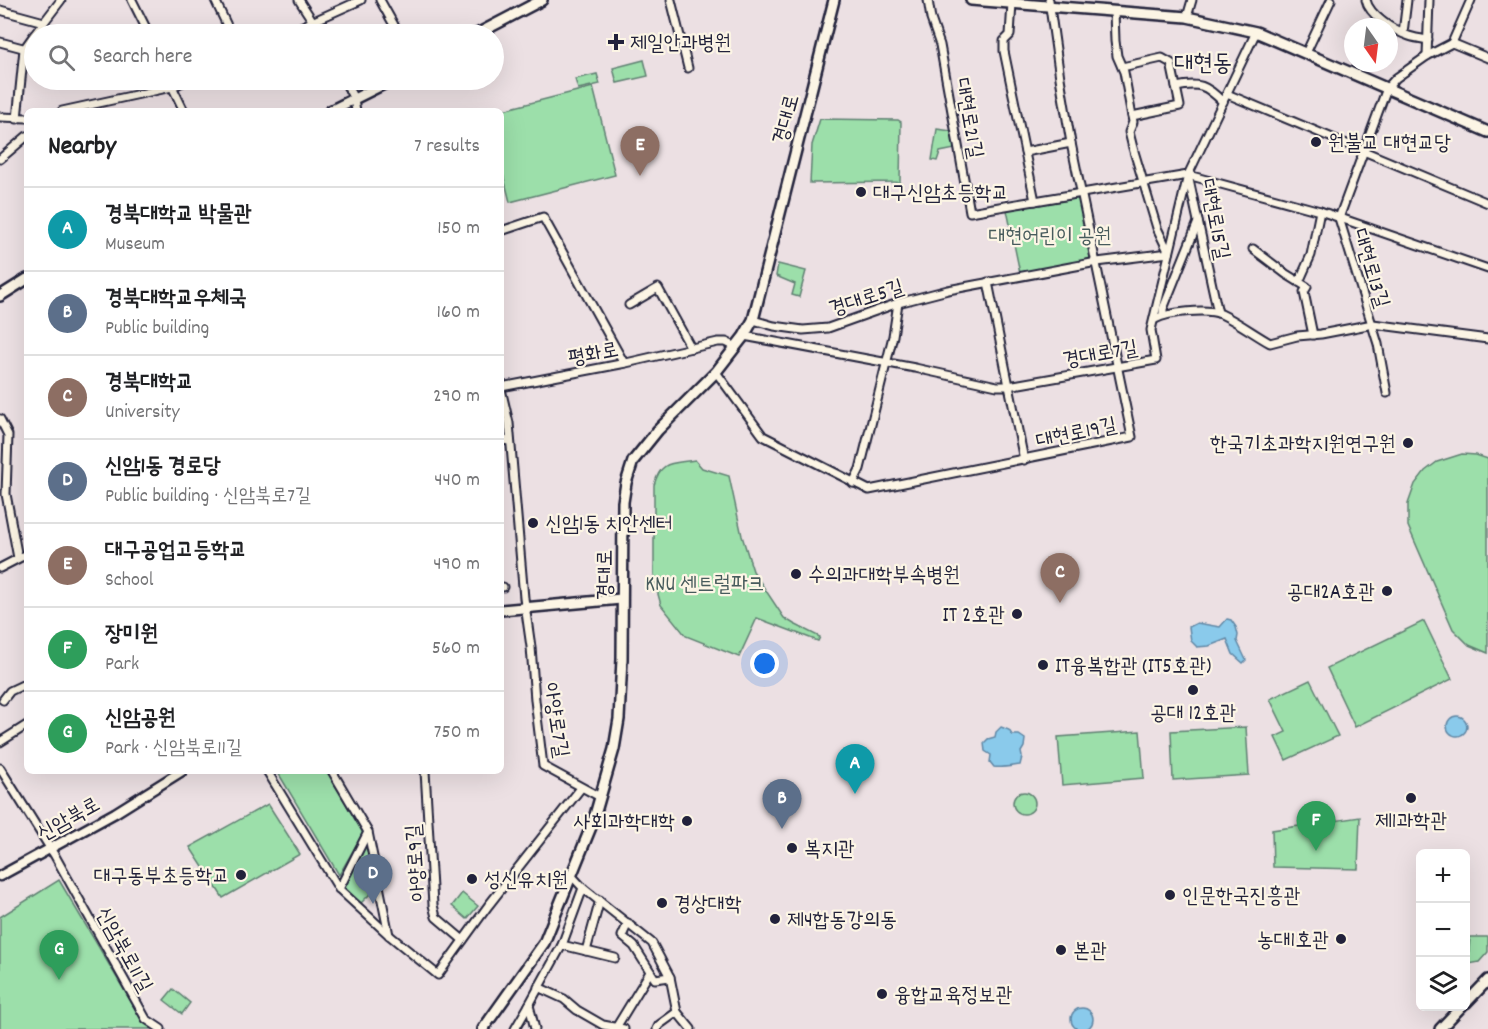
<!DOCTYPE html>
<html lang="en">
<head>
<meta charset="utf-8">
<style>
	:root { --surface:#fff; --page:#f6f6f6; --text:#202124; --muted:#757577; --line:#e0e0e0; --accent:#22223b }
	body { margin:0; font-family:Dekko,"Poor Story",sans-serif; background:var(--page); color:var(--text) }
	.controls { position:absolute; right:18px; bottom:18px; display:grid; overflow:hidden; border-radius:9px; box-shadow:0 6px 24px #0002 }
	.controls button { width:54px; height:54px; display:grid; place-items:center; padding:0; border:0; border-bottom:2px solid var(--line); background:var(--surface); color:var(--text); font:30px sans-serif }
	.compass { position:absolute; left:1344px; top:18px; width:54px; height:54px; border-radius:50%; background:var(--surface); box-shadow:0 6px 24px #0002; rotate:166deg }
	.you { position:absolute; left:765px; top:664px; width:21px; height:21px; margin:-15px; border:4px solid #fff; border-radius:50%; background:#1a73e8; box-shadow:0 0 0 9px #1a73e833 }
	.badge { display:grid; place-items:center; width:39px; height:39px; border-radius:50%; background:var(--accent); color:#fff; font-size:20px; font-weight:700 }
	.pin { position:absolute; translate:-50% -50px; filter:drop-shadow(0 2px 3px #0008) }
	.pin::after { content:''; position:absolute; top:32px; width:21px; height:18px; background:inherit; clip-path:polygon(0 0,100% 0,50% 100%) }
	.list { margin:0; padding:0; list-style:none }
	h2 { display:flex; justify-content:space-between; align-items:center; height:78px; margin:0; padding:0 24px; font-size:26px }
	h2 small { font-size:20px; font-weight:400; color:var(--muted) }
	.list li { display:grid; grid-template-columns:39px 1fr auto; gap:18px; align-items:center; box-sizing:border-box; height:84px; padding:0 24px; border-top:2px solid var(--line) }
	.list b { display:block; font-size:22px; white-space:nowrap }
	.list p { margin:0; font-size:20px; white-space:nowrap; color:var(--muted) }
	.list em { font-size:20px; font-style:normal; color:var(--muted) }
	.icon { flex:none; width:33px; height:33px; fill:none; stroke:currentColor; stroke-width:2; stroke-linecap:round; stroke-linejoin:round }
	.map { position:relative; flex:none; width:1488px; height:1029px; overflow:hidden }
	.search { position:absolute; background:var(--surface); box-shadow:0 6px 24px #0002; left:24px; top:24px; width:480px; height:66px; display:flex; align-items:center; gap:15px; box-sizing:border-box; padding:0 21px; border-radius:33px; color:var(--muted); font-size:22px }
	.panel { position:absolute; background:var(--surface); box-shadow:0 6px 24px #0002; left:24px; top:108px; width:480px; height:666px; border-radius:9px }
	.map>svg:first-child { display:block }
	.green { fill:#9cdfaa; stroke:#5f8072; stroke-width:1.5 }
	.water { fill:#8acaeb; stroke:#6087a5; stroke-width:1.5 }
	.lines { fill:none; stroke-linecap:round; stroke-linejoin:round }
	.minor-casing { stroke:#22223b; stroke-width:11 }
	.tertiary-casing { stroke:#22223b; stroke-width:13 }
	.secondary-casing { stroke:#22223b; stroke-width:14 }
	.minor { stroke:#fcf5e5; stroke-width:7 }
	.tertiary { stroke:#fcf5e5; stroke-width:8 }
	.secondary { stroke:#fcf5e5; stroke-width:9 }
	.poi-dot { fill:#22223b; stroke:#fcf5e5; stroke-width:2 }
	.labels { text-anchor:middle; stroke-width:4.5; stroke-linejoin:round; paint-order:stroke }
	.poi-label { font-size:21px; fill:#22223b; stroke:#fcf5e5; text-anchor:start }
	.street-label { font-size:21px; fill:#22223b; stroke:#fcf5e5 }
	.park-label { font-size:21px; fill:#475b5c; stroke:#fcf5e5 }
	.quarter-label { font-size:24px; fill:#22223b; stroke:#fcf5e5 }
</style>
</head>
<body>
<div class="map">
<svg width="1488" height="1029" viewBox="0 0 1488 1029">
	<rect width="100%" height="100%" fill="#ece0e3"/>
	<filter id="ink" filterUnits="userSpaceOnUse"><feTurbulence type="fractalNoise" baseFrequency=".0167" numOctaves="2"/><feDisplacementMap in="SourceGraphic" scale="12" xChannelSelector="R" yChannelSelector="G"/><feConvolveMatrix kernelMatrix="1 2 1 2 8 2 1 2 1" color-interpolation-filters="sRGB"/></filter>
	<g filter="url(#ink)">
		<!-- green -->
		<g class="green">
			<polygon points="644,60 648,76 617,83 613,68"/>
			<polygon points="597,74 600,84 578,89 575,79"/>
			<polygon points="593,87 615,175 510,202 501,166 501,111 499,111"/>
			<polygon points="820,119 898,120 901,122 900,182 810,183 812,145"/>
			<polygon points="937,129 951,131 955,149 940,152 937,161 932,160"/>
			<polygon points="1081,198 1093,261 1020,273 1007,210"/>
			<polygon points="778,264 806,271 799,297 792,295 795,284 776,276"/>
			<polygon points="1462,454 1476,455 1488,459 1488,653 1469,645 1453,629 1408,526 1408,504 1415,484 1425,471 1437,462"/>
			<path d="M695 460 702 468 729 476 742 536 753 571 784 618 794 624 820 637 818 641 757 618 739 657 686 636 661 605 654 580V485C661 460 671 464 695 460Z"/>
			<polygon points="1424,621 1452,679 1355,727 1327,668"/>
			<polygon points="1310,680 1338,736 1286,760 1275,737 1286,732 1270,699"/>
			<polygon points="1246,727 1249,775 1173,780 1171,731"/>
			<polygon points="1140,731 1144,778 1062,785 1058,737"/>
			<polygon points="277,771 327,771 363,833 339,875"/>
			<circle cx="1024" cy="803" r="11"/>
			<polygon points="268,804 300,854 223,898 190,847"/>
			<polygon points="1360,817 1358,869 1273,867 1272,830"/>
			<polygon points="366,844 376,888 361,903 343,888"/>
			<polygon points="59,880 143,1022 153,1029 0,1029 0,917"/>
			<polygon points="462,893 478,906 467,919 452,906"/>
			<polygon points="1470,937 1488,937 1488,952 1479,962 1468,964"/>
			<polygon points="173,989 190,1003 182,1014 164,1000"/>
		</g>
		<!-- water -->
		<g class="water">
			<polygon points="1227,619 1231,620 1236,627 1238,635 1237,641 1246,660 1243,663 1233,654 1227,639 1209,646 1197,647 1191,641 1189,627 1197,623 1220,627"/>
			<circle cx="1457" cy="726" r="10"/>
			<path d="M1001 727 1009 730 1012 735H1019L1025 739 1024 747 1021 752 1022 757 1020 765C1012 766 1002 768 994 767L990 762 991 755 985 751 984 743 988 739 995 737 996 732Z"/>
			<circle cx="1082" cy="1019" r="11"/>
		</g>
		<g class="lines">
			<defs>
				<g id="minor">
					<polyline points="132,0 149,34"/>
					<polyline points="215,0 231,34"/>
					<polyline points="299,0 321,34"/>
					<polyline points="380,0 399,34"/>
					<polyline points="671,0 688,68"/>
					<polyline points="928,0 931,19 940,45 970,212 1188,175 1320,211 1488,269"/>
					<path d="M1366 0C1369 15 1394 31 1409 36 1415 38 1422 39 1428 40"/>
					<polyline points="1012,3 1010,35 1004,41 1004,51 1035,201"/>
					<polyline points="0,10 44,22"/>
					<polyline points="1114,11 1115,41 1117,56 1124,72 1133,122 1129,132 1133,148 1157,228 1169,253"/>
					<polyline points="1187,17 1192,0"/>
					<polyline points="1403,33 1407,0"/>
					<polyline points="35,34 61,0"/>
					<polyline points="139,34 147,30"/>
					<polyline points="285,34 361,0"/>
					<polyline points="0,42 34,51"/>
					<polyline points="1452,43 1488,58"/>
					<polyline points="1306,53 1331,0"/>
					<polyline points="1427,56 1429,0"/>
					<polyline points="1122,67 1162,58 1171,63 1180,106 1132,116"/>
					<polyline points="169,80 184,111"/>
					<polyline points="344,80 354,99 356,111"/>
					<path d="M1176 87C1199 82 1206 85 1223 102"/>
					<polyline points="1227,94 1488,203"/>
					<polyline points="62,111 172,87 187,80"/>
					<polyline points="0,117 27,118"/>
					<polyline points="17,119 24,49 34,35"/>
					<polyline points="1025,152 1071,143"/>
					<polyline points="0,159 27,136"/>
					<polyline points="501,231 543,217 624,363"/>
					<polyline points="1253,249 1286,274 1307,287 1304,292 1313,335"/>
					<polyline points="988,282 1024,460"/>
					<polyline points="1299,282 1311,255 1320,211"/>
					<polyline points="629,305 658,288 691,348"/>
					<polyline points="1218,313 1188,175 1256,32"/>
					<polyline points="1163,315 1163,309 1198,222"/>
					<path d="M1155 319C1169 312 1207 308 1221 314 1238 322 1254 334 1270 343L1297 336 1321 334 1373 324 1488 339"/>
					<polyline points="753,320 774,326 803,330 828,328 898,303 948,290 1097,262 1169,253"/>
					<polyline points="744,336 915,368 997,386 1008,386 1156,360 1151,330 1188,175"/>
					<polyline points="716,372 763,436 869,490 1132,437 1071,143 1060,78 1049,0"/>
					<polyline points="501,387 626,363 718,342 726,342 736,347"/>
					<polyline points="501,389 509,423 524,598 531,647 535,700 543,766 600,797"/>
					<polyline points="1387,393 1378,344 1339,218 1387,88 1396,78 1427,56 1452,43 1471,0"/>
					<polyline points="0,419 8,435 6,494 18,558"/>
					<polyline points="501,440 510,441"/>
					<polyline points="853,483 860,469 893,336 898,303"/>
					<polyline points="0,568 27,554"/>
					<polyline points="501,587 503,587"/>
					<polyline points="3,700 10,691 27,683"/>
					<polyline points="0,742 27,725"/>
					<polyline points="0,768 55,856 146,1019 161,1029"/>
					<polyline points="267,771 339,889 389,935 438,975 488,906 581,788"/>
					<polyline points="332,771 368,832 389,935"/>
					<polyline points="425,771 433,905 436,917 463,940"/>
					<polyline points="583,888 652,943 670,977 677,1012 691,1029"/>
					<polyline points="339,889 368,832"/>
					<polyline points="628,923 622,936 634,946 655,979 670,977"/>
					<polyline points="562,945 615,958"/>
					<polyline points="586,951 600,900"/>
					<polyline points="538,987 564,999 577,1010 603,1025 624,1029"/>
					<polyline points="617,1026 650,972"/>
					<polyline points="515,1029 529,1005"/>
					<polyline points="535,1029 529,1005 562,945 583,888 571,875"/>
					<polyline points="657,1029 659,1025 677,1012"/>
				</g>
				<polyline id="tertiary" points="0,876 115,813 182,771"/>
				<g id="secondary">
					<polyline points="971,0 1187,17 1256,32 1488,132"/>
					<polyline points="477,34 542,0"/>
					<polyline points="330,111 392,80"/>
					<polyline points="0,296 27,279"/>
					<polyline points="501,610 621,599"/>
					<polyline points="1466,1003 1488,980"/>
					<polyline points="483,1029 544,943 593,822 614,749 619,719 622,659 623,502 626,483 633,461 658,430 716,372 744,336 753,320 834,0"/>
					<polyline points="1440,1029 1462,1006"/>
				</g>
			</defs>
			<!-- minor casing -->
			<use href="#minor" class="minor-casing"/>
			<!-- tertiary casing -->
			<use href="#tertiary" class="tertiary-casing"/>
			<!-- secondary casing -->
			<use href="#secondary" class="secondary-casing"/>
			<!-- minor -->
			<use href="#minor" class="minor"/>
			<!-- tertiary -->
			<use href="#tertiary" class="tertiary"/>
			<!-- secondary -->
			<use href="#secondary" class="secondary"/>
		</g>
	</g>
	<!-- markers -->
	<g class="poi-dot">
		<path d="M613 33h6v6h6v6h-6v6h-6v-6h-6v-6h6z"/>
		<circle cx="1316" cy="142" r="6"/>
		<circle cx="861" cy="192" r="6"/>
		<circle cx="1408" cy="443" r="6"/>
		<circle cx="533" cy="523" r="6"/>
		<circle cx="796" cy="574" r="6"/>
		<circle cx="1387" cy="591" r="6"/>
		<circle cx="1017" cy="614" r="6"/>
		<circle cx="1043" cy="665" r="6"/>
		<circle cx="1193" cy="690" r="6"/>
		<circle cx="1411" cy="798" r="6"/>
		<circle cx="687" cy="821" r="6"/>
		<circle cx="792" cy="848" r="6"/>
		<circle cx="241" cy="875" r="6"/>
		<circle cx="472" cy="879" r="6"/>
		<circle cx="1170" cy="895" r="6"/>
		<circle cx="662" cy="903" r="6"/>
		<circle cx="775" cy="919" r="6"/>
		<circle cx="1341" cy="939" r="6"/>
		<circle cx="1061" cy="950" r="6"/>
		<circle cx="882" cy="994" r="6"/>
	</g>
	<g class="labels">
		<!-- poi labels -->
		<g class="poi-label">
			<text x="630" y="49">제일안과병원</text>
			<text x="1328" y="149">원불교 대현교당</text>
			<text x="873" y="199">대구신암초등학교</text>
			<text x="1396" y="450" text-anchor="end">한국기초과학지원연구원</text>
			<text x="545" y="530">신암1동 치안센터</text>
			<text x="808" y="581">수의과대학부속병원</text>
			<text x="1375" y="598" text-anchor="end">공대2A호관</text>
			<text x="1005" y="621" text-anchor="end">IT 2호관</text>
			<text x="1055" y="672">IT융복합관 (IT5호관)</text>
			<text x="1193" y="719" text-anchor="middle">공대 12호관</text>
			<text x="1411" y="827" text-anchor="middle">제1과학관</text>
			<text x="675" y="828" text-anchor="end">사회과학대학</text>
			<text x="804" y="855">복지관</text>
			<text x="229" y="882" text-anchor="end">대구동부초등학교</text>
			<text x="484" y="886">성신유치원</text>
			<text x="1182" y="902">인문한국진흥관</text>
			<text x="674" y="910">경상대학</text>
			<text x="787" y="926">제4합동강의동</text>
			<text x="1329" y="946" text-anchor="end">농대1호관</text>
			<text x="1073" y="957">본관</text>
			<text x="894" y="1001">융합교육정보관</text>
		</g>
		<!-- street labels -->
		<g class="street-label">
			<text transform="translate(970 118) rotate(80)" y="7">대현로21길</text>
			<text transform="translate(785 119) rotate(-75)" y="7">경대로</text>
			<text transform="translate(1216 219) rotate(79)" y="7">대현로15길</text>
			<text transform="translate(1372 268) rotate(73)" y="7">대현로13길</text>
			<text transform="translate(866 297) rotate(-18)" y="7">경대로5길</text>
			<text transform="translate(593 353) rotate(-11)" y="7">평화로</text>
			<text transform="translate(1100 353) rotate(-10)" y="7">경대로7길</text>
			<text transform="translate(1076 432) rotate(-12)" y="7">대현로19길</text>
			<text transform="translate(604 575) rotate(-90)" y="7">경대로</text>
			<text transform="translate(557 720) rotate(81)" y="7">아양로7길</text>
			<text transform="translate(68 818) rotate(-29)" y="7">신암북로</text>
			<text transform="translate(415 863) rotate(-94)" y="7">아양로9길</text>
			<text transform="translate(125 949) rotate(61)" y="7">신암북로11길</text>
		</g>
		<!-- park labels -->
		<g class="park-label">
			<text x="1050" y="242">대현어린이 공원</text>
			<text x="705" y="590">KNU 센트럴파크</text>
		</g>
		<!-- quarter labels -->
		<g class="quarter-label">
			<text x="1203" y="70">대현동</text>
		</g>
	</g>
</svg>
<div class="controls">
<button>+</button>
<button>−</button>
<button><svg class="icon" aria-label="layers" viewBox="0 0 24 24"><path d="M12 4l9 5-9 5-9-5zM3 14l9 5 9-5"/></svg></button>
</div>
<svg class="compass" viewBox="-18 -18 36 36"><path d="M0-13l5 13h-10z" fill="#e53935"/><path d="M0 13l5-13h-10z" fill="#757577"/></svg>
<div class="you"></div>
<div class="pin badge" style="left:855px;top:794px;background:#0f9aa8">A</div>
<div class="pin badge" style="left:782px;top:829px;background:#5c6f8a">B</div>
<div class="pin badge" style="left:1060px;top:603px;background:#8d6e63">C</div>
<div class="pin badge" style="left:373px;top:904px;background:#5c6f8a">D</div>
<div class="pin badge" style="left:640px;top:176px;background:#8d6e63">E</div>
<div class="pin badge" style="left:1316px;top:851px;background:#2e9e5b">F</div>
<div class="pin badge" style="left:59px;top:980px;background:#2e9e5b">G</div>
<div class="search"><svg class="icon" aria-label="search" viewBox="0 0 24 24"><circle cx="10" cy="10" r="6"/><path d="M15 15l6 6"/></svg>Search here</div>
<section class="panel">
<h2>Nearby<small>7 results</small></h2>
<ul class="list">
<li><span class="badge" style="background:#0f9aa8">A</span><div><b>경북대학교 박물관</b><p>Museum</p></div><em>150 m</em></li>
<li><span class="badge" style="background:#5c6f8a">B</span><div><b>경북대학교우체국</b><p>Public building</p></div><em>160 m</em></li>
<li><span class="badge" style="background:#8d6e63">C</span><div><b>경북대학교</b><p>University</p></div><em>290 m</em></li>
<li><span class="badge" style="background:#5c6f8a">D</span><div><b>신암1동 경로당</b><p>Public building · 신암북로7길</p></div><em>440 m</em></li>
<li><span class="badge" style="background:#8d6e63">E</span><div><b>대구공업고등학교</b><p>School</p></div><em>490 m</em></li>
<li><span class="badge" style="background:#2e9e5b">F</span><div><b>장미원</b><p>Park</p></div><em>560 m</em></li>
<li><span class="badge" style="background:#2e9e5b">G</span><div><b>신암공원</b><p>Park · 신암북로11길</p></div><em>750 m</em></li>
</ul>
</section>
</div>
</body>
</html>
